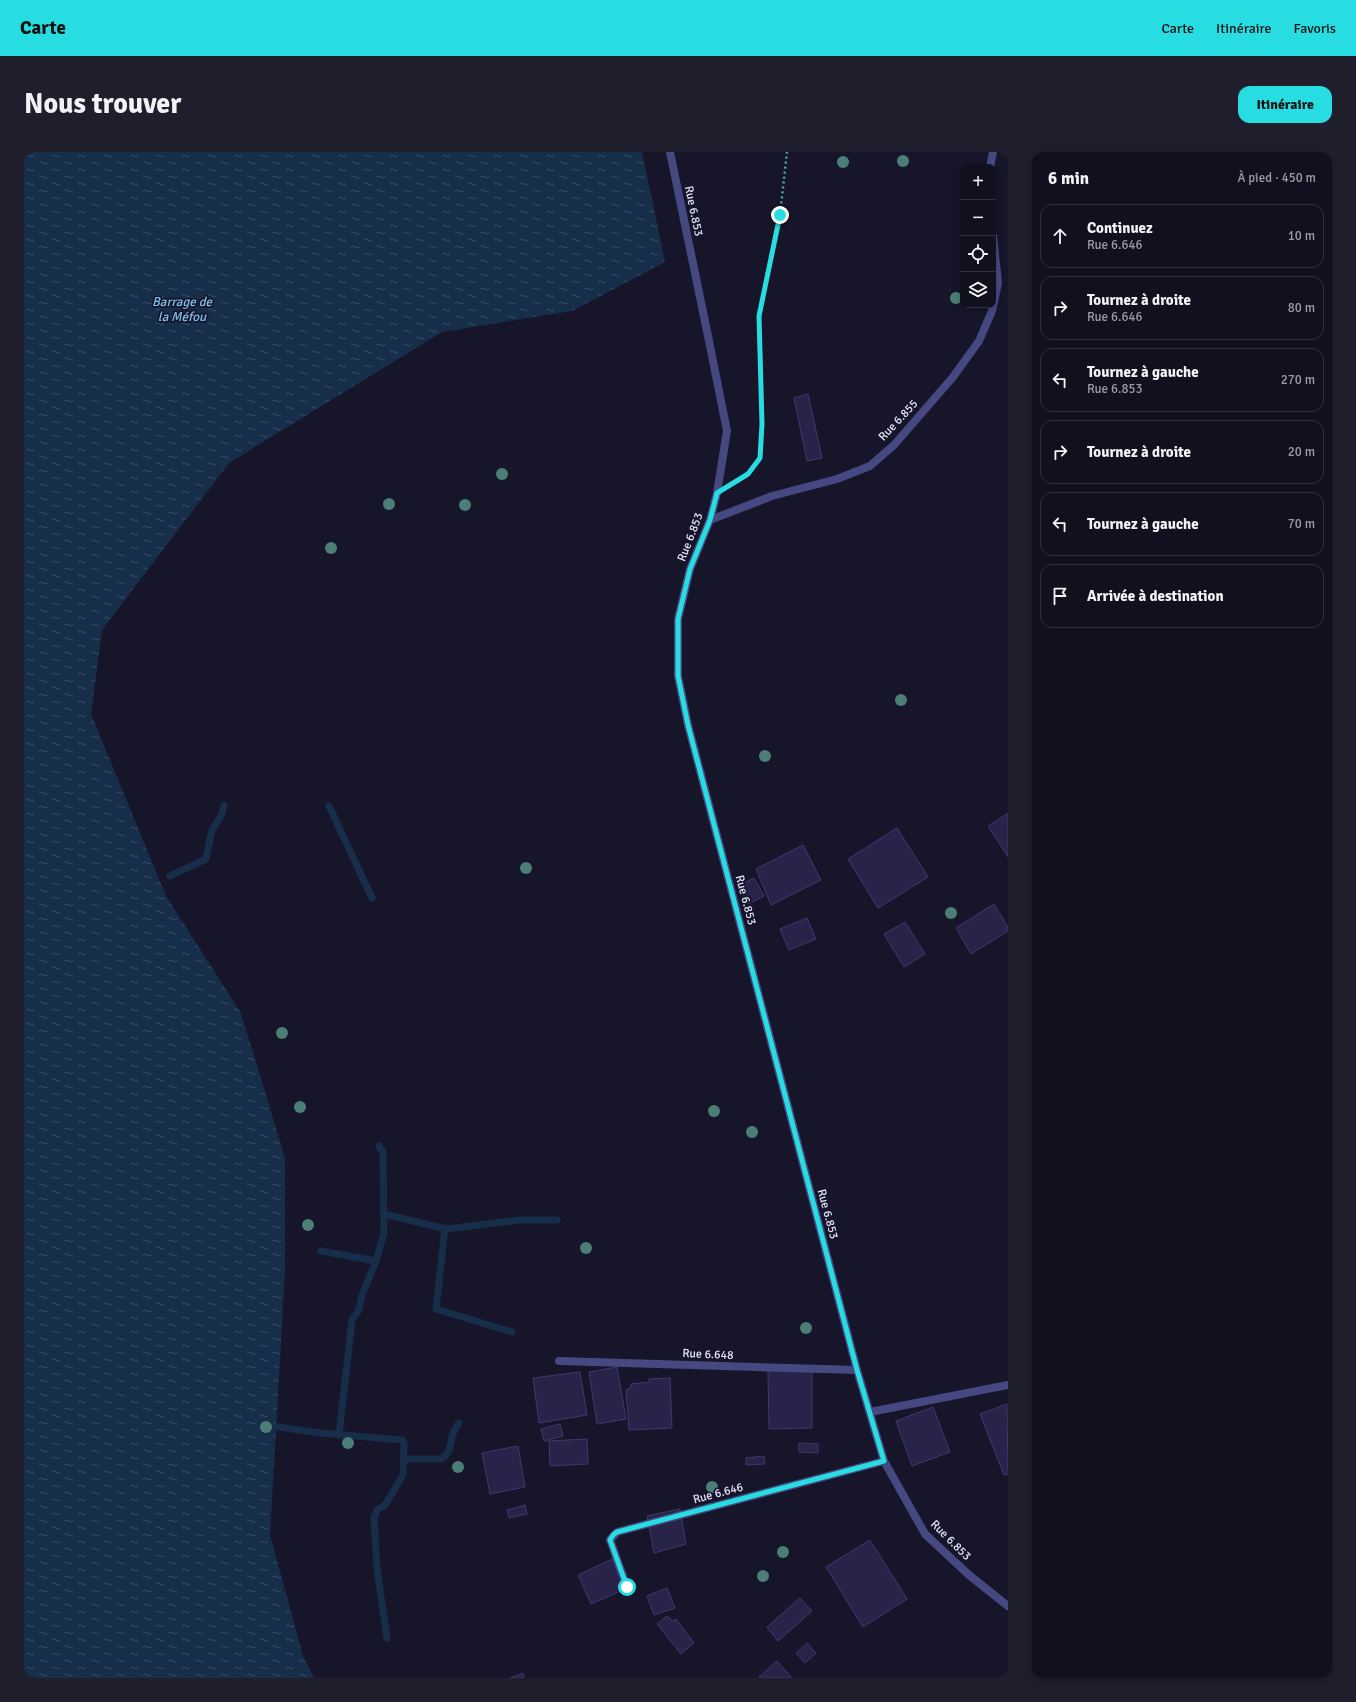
<!DOCTYPE html>
<html lang="fr">
<head>
<meta charset="utf-8">
<style>
	:root { --surface:#11101f; --page:#1e1e2c; --text:#f1f3f6; --muted:#9c9da4; --line:#30303d; --accent:#27dde2 }
	body { margin:0; font-family:Signika,sans-serif; background:var(--page); color:var(--text) }
	.controls { position:absolute; right:12px; top:12px; display:grid; overflow:hidden; border-radius:8px; box-shadow:0 2px 6px #0003 }
	.controls button { width:36px; height:36px; display:grid; place-items:center; padding:0; border:0; border-bottom:1px solid var(--line); background:var(--surface); color:var(--text); font:20px sans-serif }
	.stop { position:absolute; width:12px; height:12px; margin:-9px; border:3px solid #27dde2; border-radius:50%; background:#fff }
	.stop.end { background:#27dde2; border-color:#fff; box-shadow:0 1px 4px #0008 }
	.list { margin:0; padding:0; list-style:none }
	h2 { display:flex; justify-content:space-between; align-items:center; height:52px; margin:0; padding:0 16px; font-size:17px }
	h2 small { font-size:13px; font-weight:400; color:var(--muted) }
	.list li { display:grid; grid-template-columns:26px 1fr auto; gap:12px; align-items:center; box-sizing:border-box; height:64px; margin:0 8px 8px; padding:0 8px; border:1px solid var(--line); border-radius:12px }
	.list b { display:block; font-size:15px; white-space:nowrap }
	.list p { margin:0; font-size:13px; white-space:nowrap; color:var(--muted) }
	.list em { font-size:13px; font-style:normal; color:var(--muted) }
	.icon { flex:none; width:22px; height:22px; fill:none; stroke:currentColor; stroke-width:2; stroke-linecap:round; stroke-linejoin:round }
	.map { position:relative; flex:none; width:984px; height:1526px; overflow:hidden; border-radius:12px }
	header { display:flex; align-items:center; gap:24px; box-sizing:border-box; height:56px; padding:0 20px; background:var(--accent); color:#111 }
	header strong { font-size:19px }
	nav { display:flex; gap:22px; margin-inline-start:auto; font-size:14px }
	.intro { display:flex; align-items:center; justify-content:space-between; box-sizing:border-box; height:96px; padding:0 24px }
	h1 { margin:0; font-size:28px }
	.button { padding:10px 18px; border-radius:12px; background:var(--accent); color:#111; font-size:14px; font-weight:700 }
	main { display:flex; gap:24px; padding:0 24px }
	aside { flex:1; background:var(--surface); border-radius:12px; box-shadow:0 2px 6px #0003 }
	.map>svg:first-child { display:block }
	.water { fill:url(#water-ripples) }
	.lines { fill:none; stroke-linecap:round; stroke-linejoin:round }
	.stream { stroke:#172e4b; stroke-width:7 }
	.building { fill:#282348; stroke:#403871 }
	.path { stroke:#42aea0; stroke-width:2.5; stroke-dasharray:2 3; stroke-linecap:butt }
	.lane { stroke:#464882; stroke-width:8 }
	.street { stroke:#464882; stroke-width:8 }
	.tree { fill:#4b7e76 }
	.route { stroke:#27dde2; stroke-width:5 }
	.labels { text-anchor:middle; stroke-width:3.5; stroke-linejoin:round; paint-order:stroke }
	.street-label { font-size:12px; fill:#e2e1fb; stroke:#171529 }
	.water-label { font-size:13px; font-style:italic; fill:#7dc1ed; stroke:#171529 }
</style>
</head>
<body>
<header>
<strong>Carte</strong>
<nav><a>Carte</a><a>Itinéraire</a><a>Favoris</a></nav>
</header>
<div class="intro"><h1>Nous trouver</h1><a class="button">Itinéraire</a></div>
<main>
<div class="map">
<svg width="984" height="1526" viewBox="0 0 984 1526">
	<defs>
		<pattern id="water-ripples" width="26" height="14" patternUnits="userSpaceOnUse"><rect width="26" height="14" fill="#172e4b"/><path d="M2 4q2-2 4 0t4 0M15 11q2-2 4 0t4 0" fill="none" stroke="#384c66"/></pattern>
	</defs>
	<rect width="100%" height="100%" fill="#171529"/>
	<!-- water -->
	<polygon class="water" points="0,0 618,0 641,110 548,159 418,180 205,311 78,478 67,562 142,744 217,861 261,1006 261,1120 246,1383 279,1504 290,1526 0,1526"/>
	<g class="lines">
		<!-- stream -->
		<g class="stream">
			<polyline points="305,654 348,746"/>
			<polyline points="146,724 182,707 188,678 198,662 200,653"/>
			<polyline points="360,1062 422,1077 497,1068 533,1068"/>
			<polyline points="421,1076 412,1157 488,1180"/>
			<polyline points="297,1099 352,1109"/>
			<polyline points="255,1275 296,1281 378,1288 380,1291 379,1323 361,1353 353,1358 350,1366 353,1417 363,1486"/>
			<polyline points="315,1283 328,1168 335,1158 338,1143 352,1109 360,1081 359,1000 355,994"/>
			<path d="M379 1307H417C427 1301 426 1292 429 1282 430 1278 433 1274 435 1271"/>
		</g>
	</g>
	<!-- building -->
	<g class="building">
		<polygon points="784,242 798,306 783,309 770,246"/>
		<polygon points="984,661 984,705 964,674"/>
		<polygon points="873,676 904,725 854,756 824,707"/>
		<polygon points="779,693 797,728 747,753 732,717"/>
		<polygon points="730,726 740,744 724,752 714,734"/>
		<polygon points="970,752 984,775 984,779 947,802 932,776"/>
		<polygon points="783,766 792,787 765,798 756,777"/>
		<polygon points="881,770 901,802 880,815 860,782"/>
		<polygon points="593,1215 602,1267 573,1272 565,1220"/>
		<polygon points="788,1218 788,1276 745,1277 744,1219"/>
		<polygon points="556,1220 563,1263 515,1271 509,1226"/>
		<polygon points="646,1226 648,1276 605,1278 602,1238 606,1237 607,1232 625,1230 625,1227"/>
		<polygon points="983,1252 984,1322 980,1323 956,1262"/>
		<polygon points="909,1255 926,1300 888,1314 872,1269"/>
		<polygon points="536,1272 539,1284 520,1289 517,1277"/>
		<polygon points="563,1287 564,1312 526,1314 525,1289"/>
		<polygon points="775,1291 794,1292 794,1301 775,1300"/>
		<polygon points="494,1294 501,1335 466,1342 458,1301"/>
		<polygon points="740,1304 741,1312 722,1313 722,1306"/>
		<polygon points="501,1353 503,1362 485,1366 483,1358"/>
		<polygon points="656,1357 662,1392 630,1401 623,1364"/>
		<polygon points="846,1388 883,1447 839,1475 802,1415"/>
		<polygon points="588,1407 601,1437 567,1452 554,1423"/>
		<polygon points="643,1436 651,1456 630,1463 623,1444"/>
		<polygon points="776,1446 788,1459 754,1489 743,1475"/>
		<polygon points="643,1464 649,1469 652,1467 670,1491 657,1502 633,1472"/>
		<polygon points="783,1491 792,1501 781,1511 772,1501"/>
		<polygon points="753,1509 768,1526 736,1526 735,1525"/>
		<polygon points="499,1521 500,1526 486,1526"/>
	</g>
	<g class="lines">
		<!-- path -->
		<polyline class="path" points="713,329 724,322 736,306 738,272 735,164 756,63 763,0"/>
		<!-- lane -->
		<polyline class="lane" points="646,0 684,184"/>
		<!-- street -->
		<g class="street">
			<polyline points="966,15 969,0"/>
			<polyline points="684,184 703,279 693,341 686,368 666,417 654,467 654,524 664,573 833,1218 860,1309 901,1382 945,1423 984,1454"/>
			<polyline points="686,368 748,344 813,327 846,314 871,292 929,225 955,189 968,159 974,131 969,84"/>
			<polyline points="535,1209 833,1218"/>
			<polyline points="846,1260 984,1233"/>
			<polyline points="603,1435 586,1388 593,1380 860,1309"/>
		</g>
	</g>
	<!-- trees -->
	<g class="tree">
		<circle cx="879" cy="9" r="6"/>
		<circle cx="819" cy="10" r="6"/>
		<circle cx="932" cy="146" r="6"/>
		<circle cx="478" cy="322" r="6"/>
		<circle cx="365" cy="352" r="6"/>
		<circle cx="441" cy="353" r="6"/>
		<circle cx="307" cy="396" r="6"/>
		<circle cx="877" cy="548" r="6"/>
		<circle cx="741" cy="604" r="6"/>
		<circle cx="502" cy="716" r="6"/>
		<circle cx="927" cy="761" r="6"/>
		<circle cx="258" cy="881" r="6"/>
		<circle cx="276" cy="955" r="6"/>
		<circle cx="690" cy="959" r="6"/>
		<circle cx="728" cy="980" r="6"/>
		<circle cx="284" cy="1073" r="6"/>
		<circle cx="562" cy="1096" r="6"/>
		<circle cx="782" cy="1176" r="6"/>
		<circle cx="242" cy="1275" r="6"/>
		<circle cx="324" cy="1291" r="6"/>
		<circle cx="434" cy="1315" r="6"/>
		<circle cx="688" cy="1335" r="6"/>
		<circle cx="759" cy="1400" r="6"/>
		<circle cx="739" cy="1424" r="6"/>
	</g>
	<g class="lines">
		<!-- route -->
		<polyline class="route" points="603,1435 586,1388 589,1383 593,1380 860,1309 833,1218 664,573 654,524 654,467 666,417 686,368 693,341 724,322 736,306 738,272 735,164 756,63"/>
	</g>
	<g class="labels">
		<!-- street labels -->
		<g class="street-label">
			<text transform="translate(670 59) rotate(78)" y="4">Rue 6.853</text>
			<text transform="translate(874 268) rotate(-47)" y="4">Rue 6.855</text>
			<text transform="translate(666 385) rotate(-69)" y="4">Rue 6.853</text>
			<text transform="translate(722 748) rotate(75)" y="4">Rue 6.853</text>
			<text transform="translate(804 1062) rotate(75)" y="4">Rue 6.853</text>
			<text transform="translate(684 1202) rotate(2)" y="4">Rue 6.648</text>
			<text transform="translate(694 1341) rotate(-15)" y="4">Rue 6.646</text>
			<text transform="translate(927 1388) rotate(45)" y="4">Rue 6.853</text>
		</g>
		<!-- water labels -->
		<g class="water-label">
			<text x="158" y="154">Barrage de<tspan x="158" dy="15">la Méfou</tspan></text>
		</g>
	</g>
</svg>
<div class="controls">
<button>+</button>
<button>−</button>
<button><svg class="icon" aria-label="locate" viewBox="0 0 24 24"><circle cx="12" cy="12" r="6"/><path d="M12 2v4M12 18v4M2 12h4M18 12h4"/></svg></button>
<button><svg class="icon" aria-label="layers" viewBox="0 0 24 24"><path d="M12 4l9 5-9 5-9-5zM3 14l9 5 9-5"/></svg></button>
</div>
<div class="stop" style="left:603px;top:1435px"></div>
<div class="stop end" style="left:756px;top:63px"></div>
</div>
<aside>
<h2>6 min<small>À pied · 450 m</small></h2>
<ul class="list">
<li><svg class="icon" aria-label="ahead" viewBox="0 0 24 24"><path d="M12 20V5M6 11l6-6 6 6"/></svg><div><b>Continuez</b><p>Rue 6.646</p></div><em>10 m</em></li>
<li><svg class="icon" aria-label="right" viewBox="0 0 24 24"><path d="M7 20v-9h11M14 6l5 5-5 5"/></svg><div><b>Tournez à droite</b><p>Rue 6.646</p></div><em>80 m</em></li>
<li><svg class="icon" aria-label="left" viewBox="0 0 24 24"><path d="M17 20v-9H6M10 6l-5 5 5 5"/></svg><div><b>Tournez à gauche</b><p>Rue 6.853</p></div><em>270 m</em></li>
<li><svg class="icon" aria-label="right" viewBox="0 0 24 24"><path d="M7 20v-9h11M14 6l5 5-5 5"/></svg><div><b>Tournez à droite</b></div><em>20 m</em></li>
<li><svg class="icon" aria-label="left" viewBox="0 0 24 24"><path d="M17 20v-9H6M10 6l-5 5 5 5"/></svg><div><b>Tournez à gauche</b></div><em>70 m</em></li>
<li><svg class="icon" aria-label="arrive" viewBox="0 0 24 24"><path d="M6 21V4h12l-3 4 3 4H6"/></svg><div><b>Arrivée à destination</b></div></li>
</ul>
</aside>
</main>
</body>
</html>
